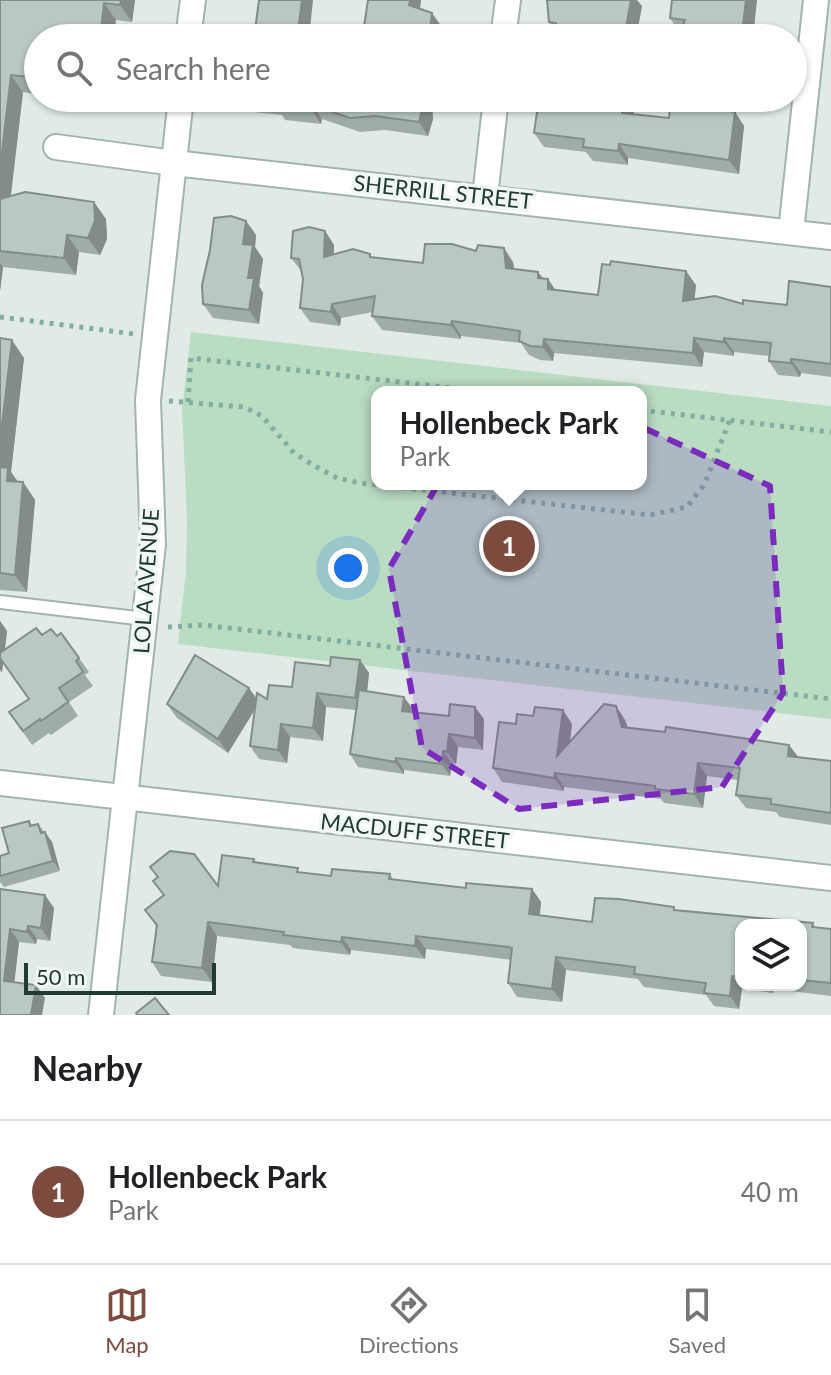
<!DOCTYPE html>
<html lang="en">
<head>
<meta charset="utf-8">
<style>
	:root { --surface:#fff; --page:#f2f2f2; --text:#202124; --muted:#757577; --line:#e0e0e0; --accent:#7d4b3d }
	body { margin:0; font-family:Lato,sans-serif; background:var(--page); color:var(--text) }
	.controls { position:absolute; right:24px; bottom:24px; display:grid; overflow:hidden; border-radius:16px; box-shadow:0 2px 6px #0004 }
	.controls button { width:72px; height:72px; display:grid; place-items:center; padding:0; border:0; border-bottom:2px solid var(--line); background:var(--surface); color:var(--text); font:40px sans-serif }
	.scale { position:absolute; left:24px; bottom:20px; width:192px; box-sizing:border-box; padding-left:8px; border:4px solid #213b34; border-top:0; font-size:22px; line-height:28px; white-space:nowrap; color:#213b34; -webkit-text-stroke:6px #f1f8f4; paint-order:stroke }
	.you { position:absolute; left:348px; top:568px; width:28px; height:28px; margin:-20px; border:6px solid #fff; border-radius:50%; background:#1a73e8; box-shadow:0 0 0 12px #1a73e833 }
	.badge { display:grid; place-items:center; width:52px; height:52px; border-radius:50%; background:var(--accent); color:#fff; font-size:26px; font-weight:700 }
	.pin { position:absolute; translate:-50% -50%; border:4px solid #fff; box-shadow:0 2px 8px #0006 }
	.popup { position:absolute; left:371px; top:386px; width:276px; height:104px; box-sizing:border-box; display:grid; place-content:center; border-radius:16px; background:var(--surface); filter:drop-shadow(0 2px 6px #0005); font-size:26px; white-space:nowrap; color:var(--muted) }
	.popup b { font-size:30px; color:var(--text) }
	.popup::after { content:''; position:absolute; left:50%; top:100%; margin-left:-16px; border:16px solid transparent; border-top-color:var(--surface) }
	.list { margin:0; padding:0; list-style:none }
	h2 { display:flex; justify-content:space-between; align-items:center; height:104px; margin:0; padding:0 32px; font-size:34px }
	h2 small { font-size:26px; font-weight:400; color:var(--muted) }
	.list li { display:grid; grid-template-columns:52px 1fr auto; gap:24px; align-items:center; box-sizing:border-box; height:144px; padding:0 32px; border-top:2px solid var(--line) }
	.list b { display:block; font-size:30px; white-space:nowrap }
	.list p { margin:0; font-size:26px; white-space:nowrap; color:var(--muted) }
	.list em { font-size:26px; font-style:normal; color:var(--muted) }
	.icon { flex:none; width:44px; height:44px; fill:none; stroke:currentColor; stroke-width:2; stroke-linecap:round; stroke-linejoin:round }
	.map { position:relative; flex:none; width:831px; height:1015px; overflow:hidden }
	.search { position:absolute; background:var(--surface); box-shadow:0 2px 6px #0004; left:24px; right:24px; top:24px; height:88px; display:flex; align-items:center; gap:20px; box-sizing:border-box; padding:0 28px; border-radius:44px; color:var(--muted); font-size:30px }
	.sheet { height:248px; background:var(--surface) }
	nav { display:flex; justify-content:space-around; align-items:center; box-sizing:border-box; height:112px; border-top:2px solid var(--line); background:var(--surface); font-size:22px; color:var(--muted) }
	nav a { display:grid; justify-items:center; gap:4px }
	nav .on { color:var(--accent) }
	.map>svg:first-child { display:block }
	.green { fill:#badcc3; fill-rule:evenodd }
	.lines { fill:none; stroke-linecap:round; stroke-linejoin:round }
	.service-casing { stroke:#a3b3ad; stroke-width:16 }
	.minor-casing { stroke:#a3b3ad; stroke-width:28 }
	.tertiary-casing { stroke:#a3b3ad; stroke-width:28 }
	.path { stroke:#81aea0; stroke-width:5; stroke-dasharray:4 6; stroke-linecap:butt }
	.service { stroke:#fff; stroke-width:12 }
	.minor { stroke:#fff; stroke-width:24 }
	.tertiary { stroke:#fff; stroke-width:24 }
	.wall { fill:#9faca7; fill-rule:evenodd }
	.shaded-wall { fill:#828c88 }
	.building { fill:#b9c8c2; stroke:#828c88; stroke-width:2 }
	.marked { fill:#7b2cbf; fill-opacity:0.2; stroke:#7b2cbf; stroke-width:6; stroke-dasharray:16 10; stroke-linejoin:round }
	.labels { text-anchor:middle; stroke-width:7; stroke-linejoin:round; paint-order:stroke }
	.street-label { font-size:22px; fill:#213b34; stroke:#f1f8f4 }
</style>
</head>
<body>
<div class="map">
<svg width="831" height="1015" viewBox="0 0 831 1015">
	<rect width="100%" height="100%" fill="#e0ebe6"/>
	<!-- green -->
	<path class="green" d="M191 332 831 406V719L178 644 186 571 187 521 182 410ZM377 392H641V484H377Z"/>
	<g class="lines">
		<defs>
			<polyline id="service" points="0,602 145,619"/>
			<g id="minor">
				<polyline points="503,38 508,0"/>
				<polyline points="56,147 174,163 831,237"/>
				<polyline points="485,197 496,98"/>
				<polyline points="791,232 816,0"/>
				<polyline points="0,783 831,878"/>
			</g>
			<g id="tertiary">
				<polyline points="188,38 193,0"/>
				<polyline points="101,1015 153,544 148,400 181,98"/>
			</g>
		</defs>
		<!-- service casing -->
		<use href="#service" class="service-casing"/>
		<!-- minor casing -->
		<use href="#minor" class="minor-casing"/>
		<!-- tertiary casing -->
		<use href="#tertiary" class="tertiary-casing"/>
		<!-- path -->
		<g class="path">
			<polyline points="0,317 134,334"/>
			<polyline points="169,401 244,407 262,416 294,453 313,465 337,478 360,483 650,515 687,507 704,485 730,420"/>
			<polyline points="188,402 191,358 487,392"/>
			<polyline points="641,410 831,432"/>
			<polyline points="168,627 203,625 831,699"/>
		</g>
		<!-- service -->
		<use href="#service" class="service"/>
		<!-- minor -->
		<use href="#minor" class="minor"/>
		<!-- tertiary -->
		<use href="#tertiary" class="tertiary"/>
	</g>
	<!-- wall -->
	<g class="wall">
		<polygon points="0,0 135,0 132,22 116,20 38,38 38,94 23,92 11,196 106,219 107,239 100,255 79,252 76,275 3,267 0,291"/>
		<polygon points="672,0 753,38 676,38 679,32 670,18"/>
		<polygon points="642,6 636,38 557,38 554,35 555,30 549,22"/>
		<polygon points="420,9 442,27 440,38 372,38 364,27"/>
		<polygon points="225,98 428,98 432,103 433,119 428,136 385,130 360,132 322,119 321,124 285,120 282,115 234,110"/>
		<polygon points="671,98 720,98 721,109 735,112 744,126 739,174 628,158 628,165 593,161 586,152 544,147 534,133 634,112 634,114 669,118"/>
		<polygon points="246,221 256,235 255,247 263,259 259,286 263,293 259,324 213,318 203,304"/>
		<polygon points="325,231 334,245 334,254 370,254 372,257 423,263 513,262 514,269 538,272 543,279 548,279 555,290 598,295 696,285 694,299 743,304 787,305 831,287 831,377 801,373 800,377 778,375 769,361 769,356 734,352 734,356 704,352 702,367 554,353 553,361 540,360 529,355 521,343 461,336 461,339 382,330 372,316 373,312 341,318 340,326 310,322 300,308 303,279 302,272 291,258"/>
		<polygon points="0,338 24,358 11,472 18,482 23,482 35,500 27,592 0,590"/>
		<polygon points="0,621 7,631 5,650 42,635 57,636 61,633 89,672 85,675 93,686 69,702 78,716 51,735 49,733 32,745 9,712 29,699 3,662 2,672 0,671"/>
		<polygon points="360,660 369,673 367,691 413,709 413,712 484,719 483,750 458,747 456,764 452,763 450,776 404,770 404,774 358,767 350,754 356,710 326,707 323,741 290,737 287,763 259,759 250,746 255,710 228,753 177,718 167,704 256,698 267,699 330,666"/>
		<polygon points="533,716 572,724 570,742 625,720 628,728 789,745 798,757 831,761 831,825 780,817 776,812 746,808 736,795 738,780 707,776 703,808 664,803 661,799 564,787 564,791 502,782 493,768 516,724"/>
		<polygon points="29,821 32,825 38,824 52,842 60,871 4,887 0,882 0,856 9,853"/>
		<path d="M254 859 256 863 301 873 331 876 390 874 393 879 466 888 532 889 541 902 540 915 592 922 676 910 813 923 815 927 831 929V996L774 989 773 993 742 989 739 1009 714 1006 706 995 644 987 638 979 566 970 562 1002 517 997 508 983 511 960 426 949 425 959 351 950 350 955 293 948 290 945 217 936 212 982 161 976 152 962 156 926 145 910 163 895 153 881 218 886ZM741 925H801V985H741Z"/>
		<polygon points="0,889 54,908 50,941 37,939 36,944 19,942 14,983 45,998 0,1015"/>
	</g>
	<!-- shaded-wall -->
	<g class="shaded-wall">
		<polygon points="121,0 135,0 132,22 120,5"/>
		<polygon points="302,0 313,0 309,38 297,38"/>
		<polygon points="410,0 421,0 419,19 409,5"/>
		<polygon points="631,0 637,0 642,6 636,38 624,38"/>
		<polygon points="746,0 757,0 753,38 746,38 742,33"/>
		<polygon points="104,3 116,20 114,38 100,38"/>
		<polygon points="432,13 442,27 440,38 429,38"/>
		<polygon points="718,30 723,38 716,38"/>
		<polygon points="11,75 23,92 8,217 0,206 0,169"/>
		<polygon points="423,98 428,98 432,103 433,119 428,136 419,122"/>
		<polygon points="624,98 634,112 632,127 622,113"/>
		<polygon points="711,98 720,98 721,121 711,107"/>
		<polygon points="312,105 322,119 321,124 312,110"/>
		<polygon points="735,112 744,126 739,174 729,160"/>
		<polygon points="619,144 628,158 628,165 618,151"/>
		<polygon points="94,202 106,219 107,239 100,255 88,238"/>
		<polygon points="246,221 256,235 255,247 263,259 259,286 263,293 259,324 249,310 243,244"/>
		<polygon points="325,231 334,245 333,271 324,257"/>
		<polygon points="67,235 79,252 76,275 64,258"/>
		<polygon points="504,248 513,262 516,282 506,268"/>
		<polygon points="0,263 3,267 0,291"/>
		<polygon points="686,271 696,285 693,315 683,301"/>
		<polygon points="538,272 548,285 548,279 558,294 558,303 538,278"/>
		<polygon points="332,304 341,318 340,326 331,312"/>
		<polygon points="452,321 461,336 461,339 451,325"/>
		<polygon points="694,338 704,352 702,367 693,353"/>
		<polygon points="724,338 734,352 734,356 724,342"/>
		<polygon points="544,339 554,353 553,361 543,347"/>
		<polygon points="12,340 24,358 11,472 21,486 20,499 0,471 0,442"/>
		<polygon points="791,359 801,373 800,377 791,363"/>
		<polygon points="23,482 35,500 27,592 15,575"/>
		<polygon points="0,621 7,631 2,672 0,669"/>
		<polygon points="360,660 369,673 365,711 355,698"/>
		<polygon points="249,688 259,702 228,753 218,739"/>
		<polygon points="317,693 326,707 323,741 313,728"/>
		<polygon points="404,697 413,709 411,723 402,711"/>
		<polygon points="616,706 625,720 632,740 622,727"/>
		<polygon points="475,707 484,719 483,750 475,738"/>
		<polygon points="563,710 572,724 566,769 557,756"/>
		<polygon points="281,724 290,737 287,763 278,750"/>
		<polygon points="449,734 458,747 456,764 447,752"/>
		<polygon points="789,745 799,758 788,756"/>
		<polygon points="443,751 452,763 450,776 442,764"/>
		<polygon points="396,758 404,770 404,774 395,762"/>
		<polygon points="698,763 707,776 703,808 694,794"/>
		<polygon points="555,773 564,787 564,791 554,778"/>
		<polygon points="45,832 52,842 60,871 53,861"/>
		<polygon points="532,889 541,902 538,928 529,914"/>
		<polygon points="45,895 54,908 50,941 41,928"/>
		<polygon points="208,922 217,936 212,982 202,968"/>
		<polygon points="28,926 37,939 36,944 27,932"/>
		<polygon points="10,929 19,942 13,994 4,981"/>
		<polygon points="416,936 426,949 425,959 415,946"/>
		<polygon points="342,937 351,950 350,955 341,942"/>
		<polygon points="556,957 566,970 562,1002 552,989"/>
		<polygon points="732,976 742,989 739,1009 730,996"/>
		<polygon points="36,985 45,998 42,1015 31,1015"/>
		<polygon points="767,985 771,985 774,989 773,993"/>
	</g>
	<!-- building -->
	<g class="building">
		<polygon points="0,0 121,0 120,5 104,3 100,38 38,38 38,78 11,75 0,169"/>
		<polygon points="259,0 302,0 297,38 254,38"/>
		<polygon points="368,0 410,0 409,5 432,13 429,38 407,38 364,27"/>
		<polygon points="547,0 631,0 624,38 580,38 554,35 556,23 549,22"/>
		<polygon points="672,0 746,0 742,33 718,30 716,38 676,38 685,20 670,18"/>
		<polygon points="242,98 423,98 423,105 419,122 375,116 350,118 312,105 312,110 275,106 275,102"/>
		<polygon points="539,98 624,98 622,113 669,118 671,98 711,98 711,107 735,112 729,160 619,144 618,151 583,147 584,139 534,133"/>
		<polygon points="25,192 94,202 95,221 88,238 67,235 64,258 0,251 0,199"/>
		<polygon points="231,216 246,221 243,244 253,245 248,278 254,278 249,310 203,304 202,285 210,250 214,218"/>
		<polygon points="309,227 325,231 324,257 353,249 370,254 370,257 423,263 425,244 452,244 476,251 478,245 504,248 506,268 538,272 538,278 548,279 548,289 598,295 602,264 610,265 611,261 686,271 683,301 715,296 743,304 743,300 787,305 789,281 831,287 831,364 791,359 791,363 769,361 771,343 724,338 724,342 694,338 693,353 544,339 543,347 530,346 519,341 520,331 452,321 451,325 372,316 375,296 332,304 331,312 300,308 303,279 299,259 291,258 293,231"/>
		<polygon points="0,338 12,340 0,442"/>
		<polygon points="0,467 8,468 7,481 23,482 15,575 0,573"/>
		<polygon points="36,628 42,635 51,629 57,636 61,633 79,658 76,661 83,672 59,688 68,702 41,721 40,719 23,731 9,712 29,699 0,658 0,653"/>
		<polygon points="195,655 249,688 218,739 167,704"/>
		<polygon points="331,657 360,660 355,698 317,693 313,728 281,724 278,750 250,746 257,693 267,699 269,685 292,687 295,662 330,666"/>
		<polygon points="359,690 404,697 402,711 449,716 450,704 475,707 475,738 449,734 447,752 443,751 442,764 396,758 395,762 350,754"/>
		<polygon points="604,704 616,706 622,727 665,732 666,727 789,745 788,756 831,761 831,813 771,804 771,799 736,795 740,768 698,763 694,794 655,789 655,786 555,773 554,778 493,768 499,722 516,724 517,714 533,716 535,707 563,710 557,756"/>
		<polygon points="29,821 30,826 38,824 41,833 45,832 53,861 0,876 0,856 9,853 2,828"/>
		<polygon points="170,851 194,854 218,886 222,855 254,859 253,862 298,868 297,872 331,876 332,869 390,874 389,879 466,888 466,883 532,889 529,914 592,922 595,898 619,899 674,907 674,910 813,923 812,927 831,929 831,983 801,980 801,925 741,925 741,977 732,976 730,996 704,993 706,983 634,974 635,967 556,957 552,989 508,983 512,948 508,947 416,936 415,946 342,937 341,942 283,935 284,932 208,922 202,968 152,962 157,925 145,910 164,895 153,881 158,877 150,867"/>
		<polygon points="0,889 45,895 41,928 28,926 27,932 10,929 4,981 36,985 31,1015 0,1015"/>
		<polygon points="155,998 169,1015 138,1015 136,1013"/>
	</g>
	<!-- marked area -->
	<path class="marked" d="M644 428 770 486 783 693 722 787 519 809 422 748 389 569 450 463Z"/>
	<g class="labels">
		<!-- street labels -->
		<g class="street-label">
			<text transform="translate(443 192) rotate(6)" y="8">SHERRILL STREET</text>
			<text transform="translate(146 581) rotate(-86)" y="8">LOLA AVENUE</text>
			<text transform="translate(415 831) rotate(6)" y="8">MACDUFF STREET</text>
		</g>
	</g>
</svg>
<div class="controls">
<button><svg class="icon" aria-label="layers" viewBox="0 0 24 24"><path d="M12 4l9 5-9 5-9-5zM3 14l9 5 9-5"/></svg></button>
</div>
<div class="scale">50 m</div>
<div class="you"></div>
<div class="pin badge" style="left:509px;top:546px">1</div>
<div class="popup"><b>Hollenbeck Park</b>Park</div>
<div class="search"><svg class="icon" aria-label="search" viewBox="0 0 24 24"><circle cx="10" cy="10" r="6"/><path d="M15 15l6 6"/></svg>Search here</div>
</div>
<section class="sheet">
<h2>Nearby<small></small></h2>
<ul class="list">
<li><span class="badge">1</span><div><b>Hollenbeck Park</b><p>Park</p></div><em>40 m</em></li>
</ul>
</section>
<nav>
<a class="on"><svg class="icon" aria-label="map" viewBox="0 0 24 24"><path d="M3 6l6-2 6 2 6-2v14l-6 2-6-2-6 2zM9 4v14M15 6v14"/></svg>Map</a>
<a><svg class="icon" aria-label="directions" viewBox="0 0 24 24"><path d="M12 3l9 9-9 9-9-9zM9 14v-3h6M13 9l2 2-2 2"/></svg>Directions</a>
<a><svg class="icon" aria-label="saved" viewBox="0 0 24 24"><path d="M7 4h10v16l-5-4-5 4z"/></svg>Saved</a>
</nav>
</body>
</html>
